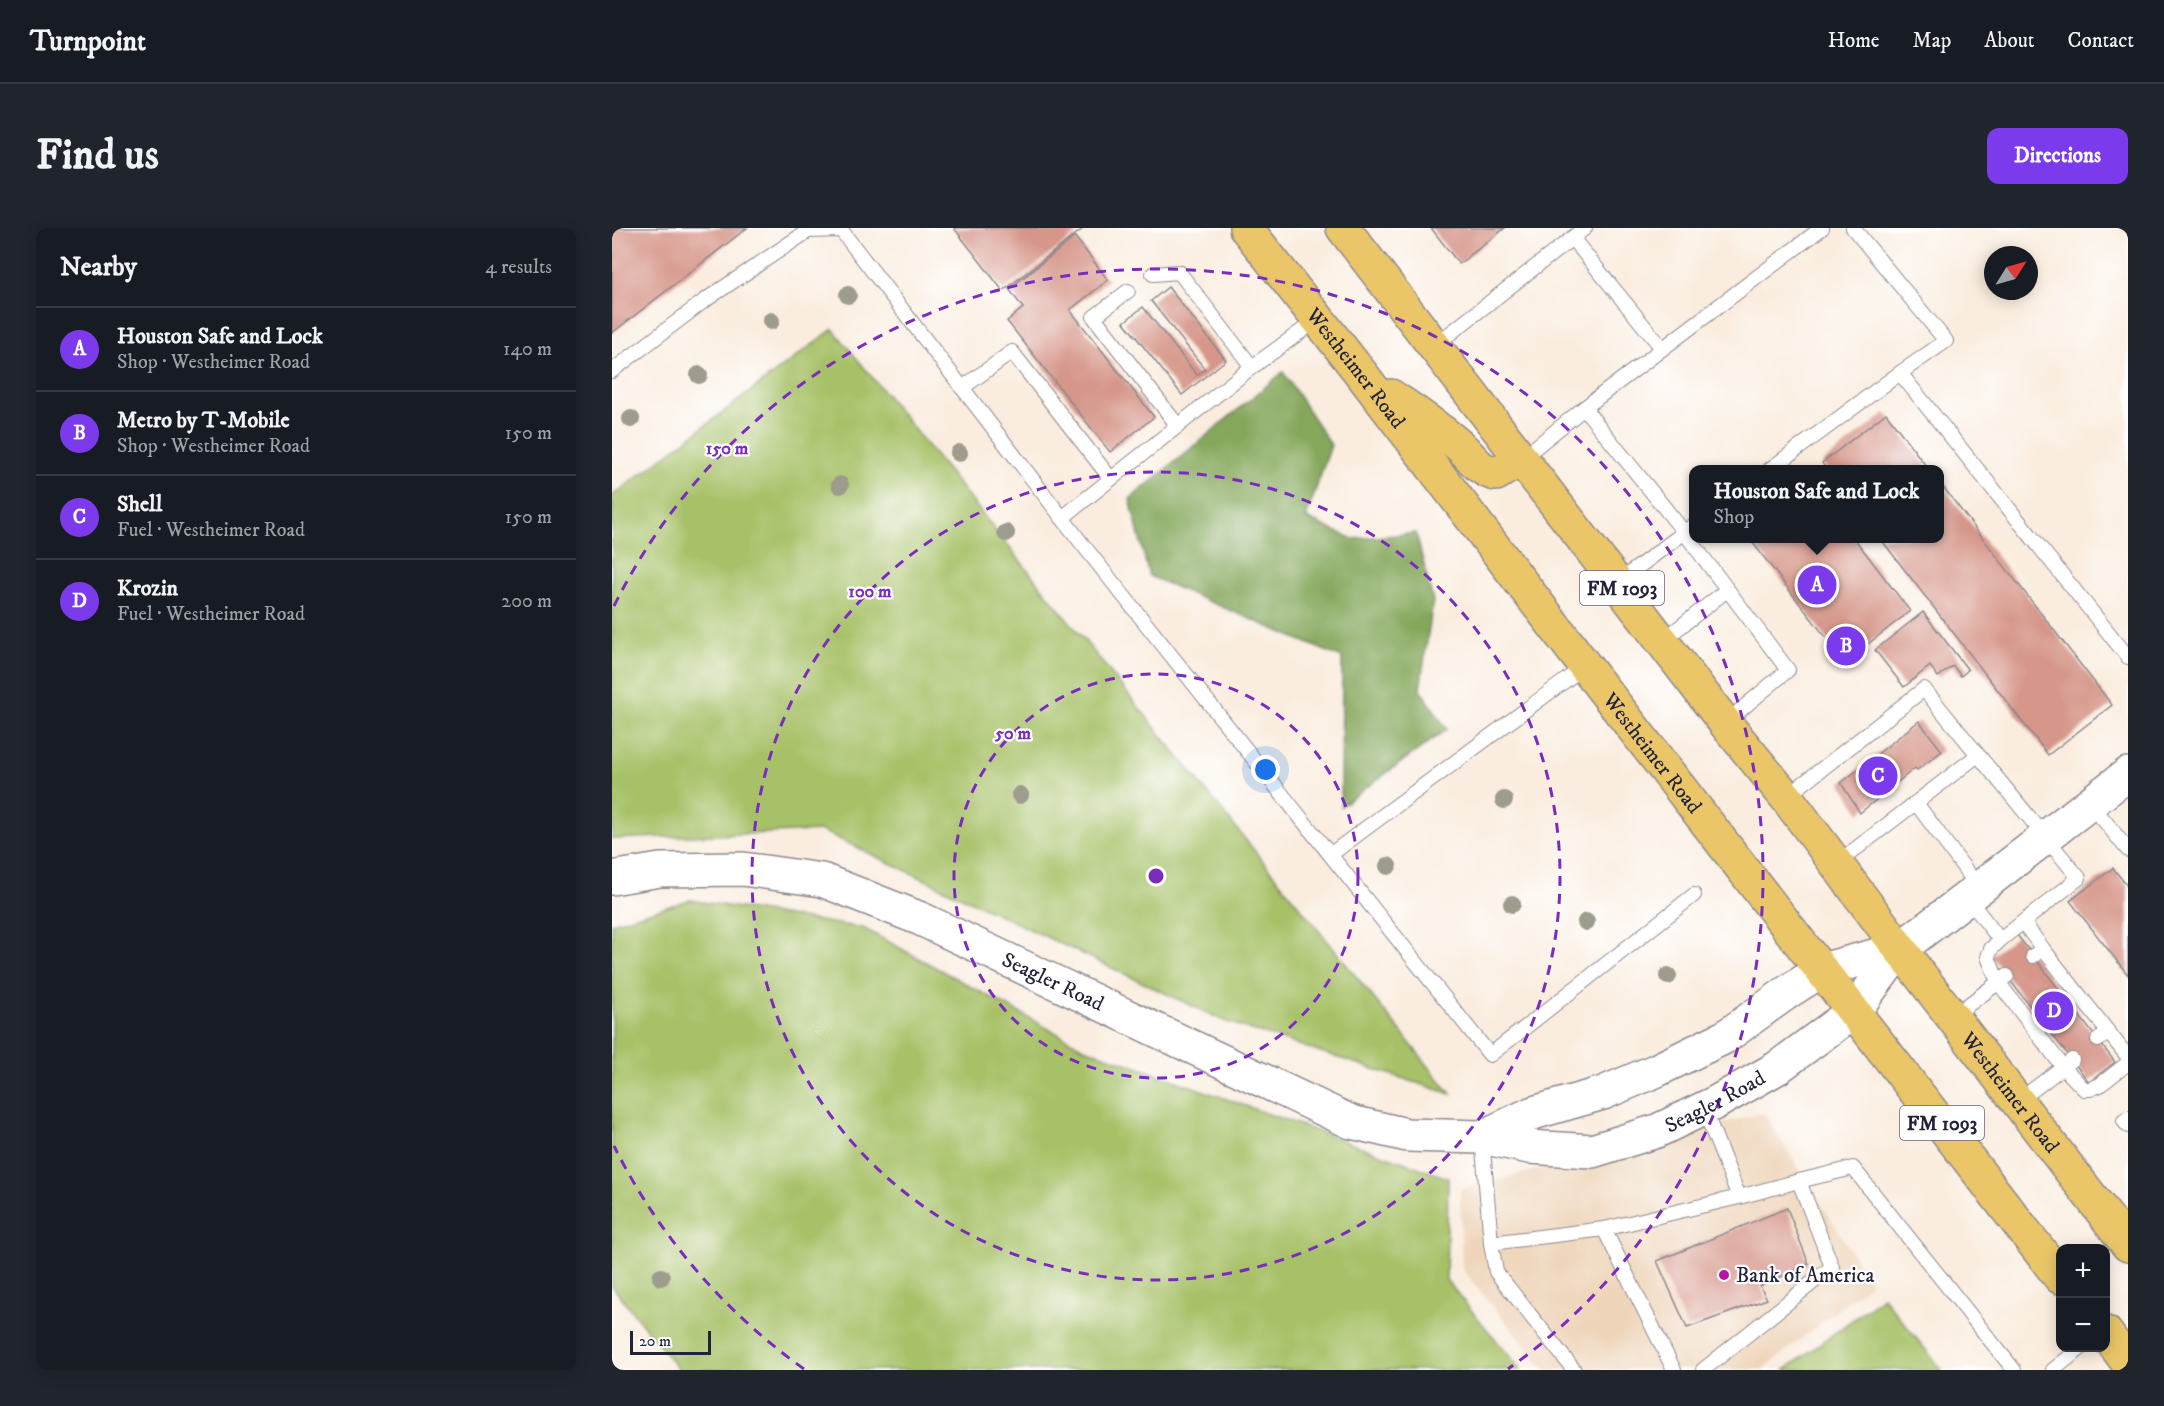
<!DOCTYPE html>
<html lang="en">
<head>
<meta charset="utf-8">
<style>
	:root { --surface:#171b24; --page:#20242c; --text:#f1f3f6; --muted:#9ea1a6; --line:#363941; --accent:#7c3aed }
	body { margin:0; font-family:"IM FELL DW Pica",serif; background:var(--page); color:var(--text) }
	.controls { position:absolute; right:18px; bottom:18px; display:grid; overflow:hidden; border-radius:12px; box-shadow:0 3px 15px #0003 }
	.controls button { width:54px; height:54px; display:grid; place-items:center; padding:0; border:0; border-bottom:2px solid var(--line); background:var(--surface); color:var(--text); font:30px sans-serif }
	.compass { position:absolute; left:1372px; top:18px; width:54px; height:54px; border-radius:50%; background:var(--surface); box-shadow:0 3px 15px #0003; rotate:53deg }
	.scale { position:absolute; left:18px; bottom:15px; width:81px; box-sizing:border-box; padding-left:6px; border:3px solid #22223b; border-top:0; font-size:16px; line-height:21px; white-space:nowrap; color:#22223b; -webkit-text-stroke:4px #fff; paint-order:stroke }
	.you { position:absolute; left:654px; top:542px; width:21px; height:21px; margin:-15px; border:4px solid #fff; border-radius:50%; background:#1a73e8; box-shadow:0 0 0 9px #1a73e833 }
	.badge { display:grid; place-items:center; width:39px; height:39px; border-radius:50%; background:var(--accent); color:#fff; font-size:20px; font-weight:700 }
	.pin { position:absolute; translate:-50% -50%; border:3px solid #fff; box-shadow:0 2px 6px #0006 }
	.popup { position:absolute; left:1077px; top:237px; width:255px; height:78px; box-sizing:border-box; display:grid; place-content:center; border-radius:12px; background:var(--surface); filter:drop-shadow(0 2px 4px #0005); font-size:20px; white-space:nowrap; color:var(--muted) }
	.popup b { font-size:22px; color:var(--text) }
	.popup::after { content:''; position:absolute; left:50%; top:100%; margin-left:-12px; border:12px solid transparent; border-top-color:var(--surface) }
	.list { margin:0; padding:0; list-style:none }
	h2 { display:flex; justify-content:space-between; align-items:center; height:78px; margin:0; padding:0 24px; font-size:26px }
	h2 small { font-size:20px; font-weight:400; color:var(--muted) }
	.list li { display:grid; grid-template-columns:39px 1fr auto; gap:18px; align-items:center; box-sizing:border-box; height:84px; padding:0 24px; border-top:2px solid var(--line) }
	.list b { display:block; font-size:22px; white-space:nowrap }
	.list p { margin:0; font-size:20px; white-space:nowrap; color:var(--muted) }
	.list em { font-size:20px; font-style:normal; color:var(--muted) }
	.map { position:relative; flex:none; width:1516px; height:1142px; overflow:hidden; border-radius:12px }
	header { display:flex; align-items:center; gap:36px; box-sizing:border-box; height:84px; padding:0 30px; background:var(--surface); border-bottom:2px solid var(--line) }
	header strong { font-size:28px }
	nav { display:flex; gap:33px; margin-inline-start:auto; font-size:21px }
	.intro { display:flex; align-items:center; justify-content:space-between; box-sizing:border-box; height:144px; padding:0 36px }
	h1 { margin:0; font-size:42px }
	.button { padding:15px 27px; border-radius:12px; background:var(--accent); color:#fff; font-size:21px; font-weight:700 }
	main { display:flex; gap:36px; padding:0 36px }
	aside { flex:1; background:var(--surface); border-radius:12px; box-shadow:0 3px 15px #0003 }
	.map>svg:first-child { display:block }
	.built { fill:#efd6bb }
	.green { fill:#a7c167; stroke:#647251; stroke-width:1.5 }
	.forest { fill:#85a75c; stroke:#54644c; stroke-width:1.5 }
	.building { fill:#d69689 }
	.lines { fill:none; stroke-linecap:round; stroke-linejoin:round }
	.service-casing { stroke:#8e888d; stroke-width:16 }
	.tertiary-casing { stroke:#8e888d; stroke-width:36 }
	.primary-casing { stroke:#8e888d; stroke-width:36 }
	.service { stroke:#fff; stroke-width:14 }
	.tertiary { stroke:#fff; stroke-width:33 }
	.primary { stroke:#eac669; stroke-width:33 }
	.tree { fill:#9d9c8d }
	.ring { fill:none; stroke:#7b2cbf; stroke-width:3; stroke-dasharray:10 8 }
	.poi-dot { fill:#b5179e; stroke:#fff; stroke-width:2 }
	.labels { text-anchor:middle; stroke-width:4.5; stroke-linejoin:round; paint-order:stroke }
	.shield { fill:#fff; stroke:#646476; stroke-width:1.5 }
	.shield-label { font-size:20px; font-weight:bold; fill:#22223b }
	.street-label { font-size:21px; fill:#22223b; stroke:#fff }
	.poi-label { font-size:21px; fill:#22223b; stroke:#fff; text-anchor:start }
	.centre { fill:#7b2cbf; stroke:#fff; stroke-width:3 }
	.ring-label { font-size:18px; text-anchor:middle; font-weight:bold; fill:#7b2cbf; stroke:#fff; stroke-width:4.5; stroke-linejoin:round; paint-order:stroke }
</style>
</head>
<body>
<header>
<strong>Turnpoint</strong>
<nav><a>Home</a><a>Map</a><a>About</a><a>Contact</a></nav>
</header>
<div class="intro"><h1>Find us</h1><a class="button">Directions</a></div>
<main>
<aside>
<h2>Nearby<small>4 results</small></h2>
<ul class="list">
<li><span class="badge">A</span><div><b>Houston Safe and Lock</b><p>Shop · Westheimer Road</p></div><em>140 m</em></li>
<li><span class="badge">B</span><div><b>Metro by T-Mobile</b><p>Shop · Westheimer Road</p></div><em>150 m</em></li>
<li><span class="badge">C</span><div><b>Shell</b><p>Fuel · Westheimer Road</p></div><em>150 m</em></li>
<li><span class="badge">D</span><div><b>Krozin</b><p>Fuel · Westheimer Road</p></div><em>200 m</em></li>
</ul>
</aside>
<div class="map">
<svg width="1516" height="1142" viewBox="0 0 1516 1142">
	<rect width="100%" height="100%" fill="#fff"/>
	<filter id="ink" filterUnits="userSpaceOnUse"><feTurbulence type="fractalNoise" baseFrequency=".0167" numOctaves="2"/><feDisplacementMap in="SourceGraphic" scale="12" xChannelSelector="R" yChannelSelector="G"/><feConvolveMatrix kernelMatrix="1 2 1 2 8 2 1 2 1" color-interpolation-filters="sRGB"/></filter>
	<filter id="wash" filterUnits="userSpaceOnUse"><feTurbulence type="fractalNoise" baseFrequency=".008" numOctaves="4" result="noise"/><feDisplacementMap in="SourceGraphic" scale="24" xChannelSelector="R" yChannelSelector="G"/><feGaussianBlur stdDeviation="1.35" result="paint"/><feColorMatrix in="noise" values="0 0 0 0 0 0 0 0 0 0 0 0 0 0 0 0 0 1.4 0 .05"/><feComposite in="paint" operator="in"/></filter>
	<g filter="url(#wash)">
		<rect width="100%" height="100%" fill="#faeddf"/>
		<!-- built -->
		<polygon class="built" points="1152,885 1259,1055 1150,1142 933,1142 850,1041 848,961"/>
		<!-- green -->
		<g class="green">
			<polygon points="221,101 839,866 612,793 210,603 0,611 0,268"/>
			<polygon points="78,672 251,700 472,820 836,950 834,1052 909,1142 67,1142 0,1058 0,695"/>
			<polygon points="1271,1069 1330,1142 1173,1142"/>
		</g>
		<!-- forest -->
		<polygon class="forest" points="671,144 719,217 694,290 741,311 804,305 821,373 808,461 835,501 729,578 730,430 537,348 518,271"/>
		<g id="blocks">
			<!-- building -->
			<g class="building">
				<polygon points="0,0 135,0 0,105"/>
				<polygon points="342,0 472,0 391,63"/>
				<polygon points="819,0 893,0 847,36"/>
				<polygon points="463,9 496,52 458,82 542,189 498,224 395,93 411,80 397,61"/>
				<polygon points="556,59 614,132 570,167 512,94 531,79 585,147 593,141 539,73"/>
				<polygon points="1274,185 1317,242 1215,242 1210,235"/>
				<polygon points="1328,255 1500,477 1436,527 1268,310 1328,310"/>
				<polygon points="1137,310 1242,310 1298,383 1233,434"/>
				<polygon points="1311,384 1356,442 1349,448 1341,438 1326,449 1318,438 1292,459 1263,422"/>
				<polygon points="1307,493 1330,523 1305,542 1303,540 1248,585 1229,555"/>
				<polygon points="1501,640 1516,659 1516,747 1458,673"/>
				<polygon points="1405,707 1503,834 1477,854 1379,728"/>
				<polygon points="1175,980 1197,1036 1148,1058 1155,1071 1075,1100 1045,1033"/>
			</g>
		</g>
	</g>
	<g filter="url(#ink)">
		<use href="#blocks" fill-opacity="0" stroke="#8e888d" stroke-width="1.5"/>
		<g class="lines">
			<defs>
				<g id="service">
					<polyline points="960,10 1050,120"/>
					<polyline points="541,46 567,44 640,139"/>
					<polyline points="516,63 482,89 566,198"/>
					<polyline points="822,118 973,0"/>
					<polyline points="0,143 92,73 196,3 229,2 471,317 878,827 1082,667"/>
					<polyline points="1288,145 1516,429"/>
					<polyline points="350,160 400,124 499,251"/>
					<polyline points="972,180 1210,0"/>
					<polyline points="909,231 972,180 1072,304 1176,442 1113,495"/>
					<polyline points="1157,242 1288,145 1334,113 1241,0"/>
					<polyline points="450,290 636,142 706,91"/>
					<polyline points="1005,355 1082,297"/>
					<polyline points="1050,413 1115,362"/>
					<polyline points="1174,569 1312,461 1467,650 1411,694 1431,721 1421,728"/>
					<polyline points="1304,575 1367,660"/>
					<polyline points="1478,575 1516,622"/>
					<polyline points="719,626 973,438"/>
					<polyline points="1224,636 1366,527"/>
					<polyline points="1355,669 1388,712 1379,721 1376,729 1386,754 1451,839 1472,861 1478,861 1488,857 1516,835"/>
					<polyline points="1388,712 1411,694"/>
					<polyline points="1431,721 1497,805 1486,812"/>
					<polyline points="1340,789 1395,748"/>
					<polyline points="1497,805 1516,829"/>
					<polyline points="1405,874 1460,832"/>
					<polyline points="1092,881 1127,969 1187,953"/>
					<polyline points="1516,890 1512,893 1516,898"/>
					<polyline points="870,909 879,1015 884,1044 962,1142"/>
					<polyline points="992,1001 1062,1142"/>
					<polyline points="879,1015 992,1001 1127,969"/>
					<polyline points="1091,1142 1220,1039 1187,953 1241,940 1402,1142"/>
					<polyline points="1441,1142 1469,1120"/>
				</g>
				<g id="tertiary">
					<path id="s1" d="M0 650 48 642 131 641 210 652 309 691 739 894 795 907 870 909 917 919 980 923 1045 903 1103 875 1165 840 1242 783 1288 721 1516 546"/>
					<polyline points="870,909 921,885 991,865 1043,843 1113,809 1177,763 1210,742 1288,721"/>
				</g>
				<g id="primary">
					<path id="s2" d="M634 0 751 148 973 438 1448 1049"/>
					<path id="s3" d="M731 0 1113 495 1174 569 1288 721 1516 1017"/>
					<path d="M779 168C801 183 824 198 844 215 859 226 864 242 884 246L909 231"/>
					<polyline points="1494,1105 1516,1135"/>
				</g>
			</defs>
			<!-- service casing -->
			<use href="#service" class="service-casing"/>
			<!-- tertiary casing -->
			<use href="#tertiary" class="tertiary-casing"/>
			<!-- primary casing -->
			<use href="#primary" class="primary-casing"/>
			<!-- service -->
			<use href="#service" class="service"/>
			<!-- tertiary -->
			<use href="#tertiary" class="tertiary"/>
			<!-- primary -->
			<use href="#primary" class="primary"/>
		</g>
		<!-- trees -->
		<g class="tree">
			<circle cx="236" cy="67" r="9"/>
			<circle cx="159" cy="93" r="9"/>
			<circle cx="87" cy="147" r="9"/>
			<circle cx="19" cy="191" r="9"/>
			<circle cx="347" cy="225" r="9"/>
			<circle cx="228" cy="257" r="9"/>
			<circle cx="394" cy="305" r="9"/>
			<circle cx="408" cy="567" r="9"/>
			<circle cx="892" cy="572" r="9"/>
			<circle cx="776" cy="638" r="9"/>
			<circle cx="900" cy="676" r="9"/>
			<circle cx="974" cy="694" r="9"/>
			<circle cx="1056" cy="748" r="9"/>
			<circle cx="49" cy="1049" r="9"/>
		</g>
	</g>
	<!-- distance rings -->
	<g class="ring">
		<circle cx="544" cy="648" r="202"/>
		<circle cx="544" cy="648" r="404"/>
		<path d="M192 1141A606 606 0 0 1 2 918M2 378A606 606 0 1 1 896 1141"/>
	</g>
	<!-- markers -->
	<circle class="poi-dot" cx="1112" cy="1047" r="6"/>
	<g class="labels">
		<!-- shield labels -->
		<g class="shield">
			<rect x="968" y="343" width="84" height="34" rx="4.5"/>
			<rect x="1288" y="878" width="84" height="34" rx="4.5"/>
		</g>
		<g class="shield-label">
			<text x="1010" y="367">FM 1093</text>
			<text x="1330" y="902">FM 1093</text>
		</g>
		<!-- street labels -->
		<g class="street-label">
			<text dy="7" stroke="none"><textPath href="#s2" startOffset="178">Westheimer Road</textPath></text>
			<text dy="7" stroke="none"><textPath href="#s2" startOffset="664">Westheimer Road</textPath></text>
			<text dy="7" stroke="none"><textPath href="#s1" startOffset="464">Seagler Road</textPath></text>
			<text dy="7" stroke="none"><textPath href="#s3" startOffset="1092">Westheimer Road</textPath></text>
			<text dy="7" stroke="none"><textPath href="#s1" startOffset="1170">Seagler Road</textPath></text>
		</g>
		<!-- poi labels -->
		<g class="poi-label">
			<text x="1124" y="1054">Bank of America</text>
		</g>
	</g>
	<circle cx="544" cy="648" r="9" class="centre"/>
	<g class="ring-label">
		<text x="115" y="226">150 m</text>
		<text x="258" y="369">100 m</text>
		<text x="401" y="511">50 m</text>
	</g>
</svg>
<div class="controls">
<button>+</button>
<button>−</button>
</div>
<svg class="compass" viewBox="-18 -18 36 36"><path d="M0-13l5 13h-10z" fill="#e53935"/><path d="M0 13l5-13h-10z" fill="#9ea1a6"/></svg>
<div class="scale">20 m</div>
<div class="you"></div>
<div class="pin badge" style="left:1205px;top:357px">A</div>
<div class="popup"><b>Houston Safe and Lock</b>Shop</div>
<div class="pin badge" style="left:1234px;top:418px">B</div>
<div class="pin badge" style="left:1266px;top:548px">C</div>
<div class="pin badge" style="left:1442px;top:783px">D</div>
</div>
</main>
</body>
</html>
